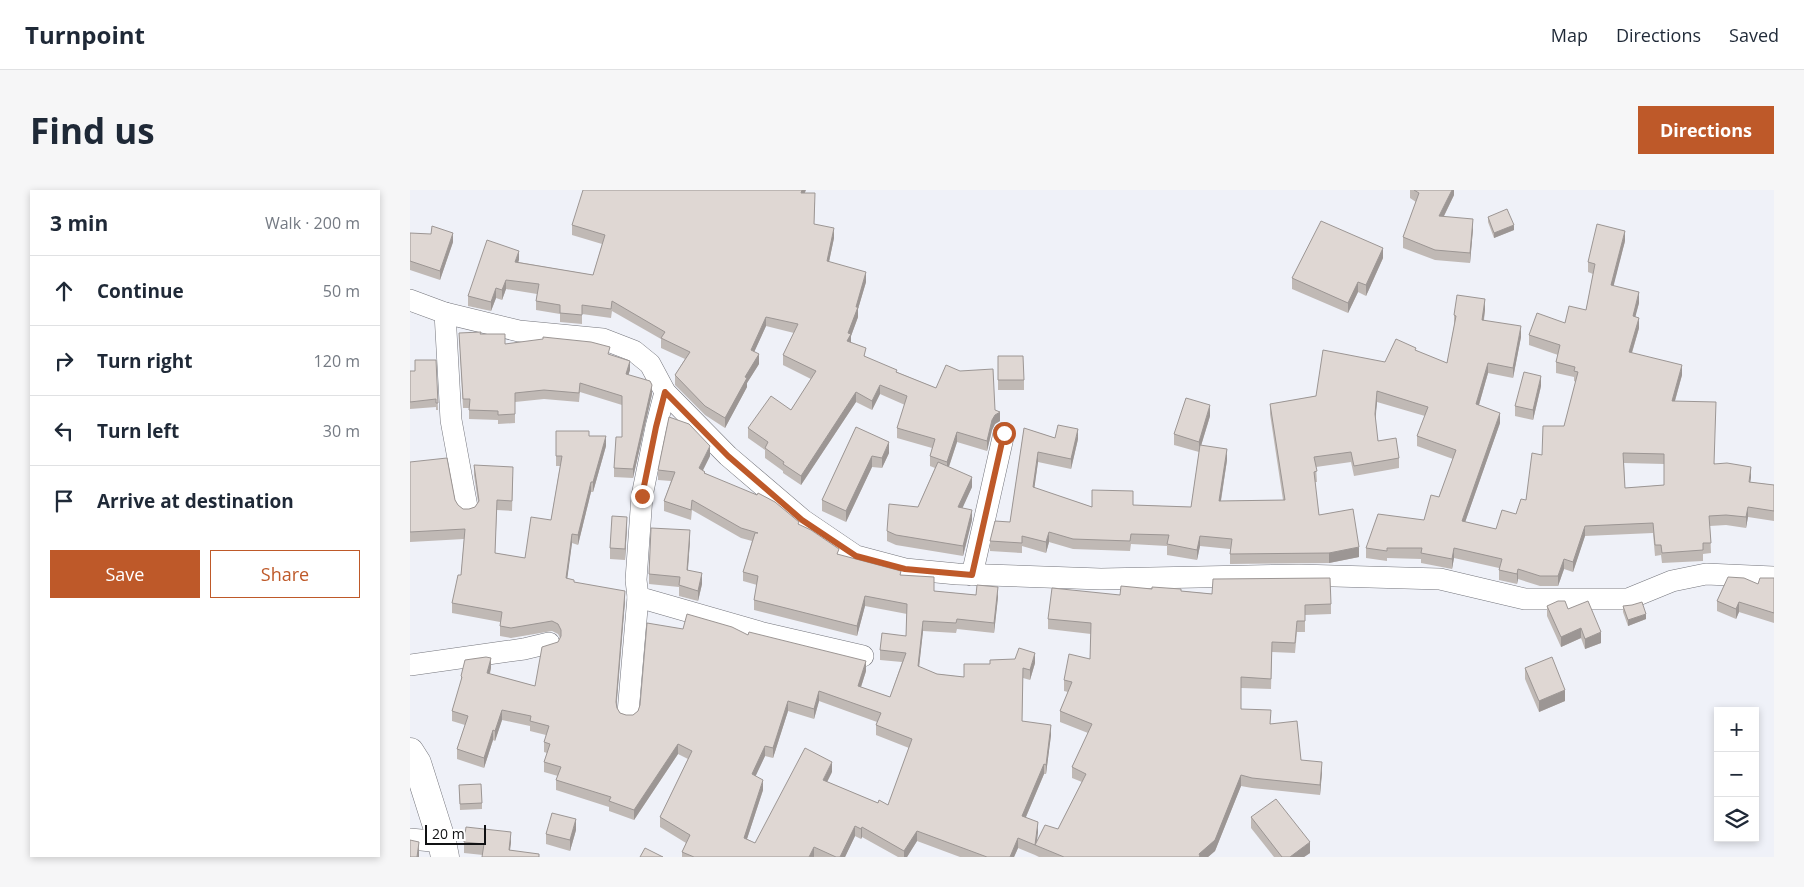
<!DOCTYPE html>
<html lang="en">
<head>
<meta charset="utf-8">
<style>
	:root { --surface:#fff; --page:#f6f6f7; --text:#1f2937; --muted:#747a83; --line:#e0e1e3; --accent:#be5929 }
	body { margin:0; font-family:"Open Sans",sans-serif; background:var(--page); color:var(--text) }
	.controls { position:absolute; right:15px; bottom:15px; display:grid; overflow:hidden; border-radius:0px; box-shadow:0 2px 8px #0003 }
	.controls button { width:45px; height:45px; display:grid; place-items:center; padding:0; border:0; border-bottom:1px solid var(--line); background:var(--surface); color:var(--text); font:25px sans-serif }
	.scale { position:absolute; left:15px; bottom:12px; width:61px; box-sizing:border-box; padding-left:5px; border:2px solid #101113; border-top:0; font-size:14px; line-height:18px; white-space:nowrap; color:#101113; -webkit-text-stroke:4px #fff; paint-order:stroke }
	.stop { position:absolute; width:15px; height:15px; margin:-11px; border:4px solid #be5929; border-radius:50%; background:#fff }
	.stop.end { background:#be5929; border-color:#fff; box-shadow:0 1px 5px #0008 }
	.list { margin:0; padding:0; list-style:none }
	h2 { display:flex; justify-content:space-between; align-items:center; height:65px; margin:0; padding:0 20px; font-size:21px }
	h2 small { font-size:16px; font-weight:400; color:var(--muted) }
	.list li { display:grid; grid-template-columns:32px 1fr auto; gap:15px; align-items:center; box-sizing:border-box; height:70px; padding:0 20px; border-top:1px solid var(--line) }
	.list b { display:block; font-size:19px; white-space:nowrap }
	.list em { font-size:16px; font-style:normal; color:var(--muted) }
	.actions { display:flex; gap:10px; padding:15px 20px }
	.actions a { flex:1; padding:11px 0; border:1px solid var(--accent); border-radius:0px; text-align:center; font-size:18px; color:var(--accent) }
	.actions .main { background:var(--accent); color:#fff }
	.icon { flex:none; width:28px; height:28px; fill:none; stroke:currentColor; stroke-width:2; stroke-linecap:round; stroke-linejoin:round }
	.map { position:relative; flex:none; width:1364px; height:667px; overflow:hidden; border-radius:0px }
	header { display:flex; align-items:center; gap:30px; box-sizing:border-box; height:70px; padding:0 25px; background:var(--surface); border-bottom:1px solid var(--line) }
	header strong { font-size:24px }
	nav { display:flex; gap:28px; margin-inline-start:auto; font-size:18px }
	.intro { display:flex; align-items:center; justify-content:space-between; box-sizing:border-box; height:120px; padding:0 30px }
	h1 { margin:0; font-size:35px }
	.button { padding:12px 22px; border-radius:0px; background:var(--accent); color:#fff; font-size:18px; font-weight:700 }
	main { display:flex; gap:30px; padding:0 30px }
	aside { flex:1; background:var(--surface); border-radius:0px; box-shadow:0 2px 8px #0003 }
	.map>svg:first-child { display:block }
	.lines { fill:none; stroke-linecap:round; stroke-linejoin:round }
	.street-casing { stroke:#74757c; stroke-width:22 }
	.secondary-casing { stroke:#74757c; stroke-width:29 }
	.street { stroke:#fff; stroke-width:21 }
	.secondary { stroke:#fff; stroke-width:28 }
	.wall { fill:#c0b9b5; fill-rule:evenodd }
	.shaded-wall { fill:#9c9694 }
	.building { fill:#dfd7d3; stroke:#9c9694; fill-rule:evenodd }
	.route { stroke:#be5929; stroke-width:6 }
</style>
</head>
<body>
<header>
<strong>Turnpoint</strong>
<nav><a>Map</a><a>Directions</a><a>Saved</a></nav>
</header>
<div class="intro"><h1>Find us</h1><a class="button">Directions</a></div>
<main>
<aside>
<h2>3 min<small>Walk · 200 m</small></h2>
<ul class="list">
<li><svg class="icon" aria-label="ahead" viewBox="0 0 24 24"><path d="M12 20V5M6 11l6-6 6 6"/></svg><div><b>Continue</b></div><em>50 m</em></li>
<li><svg class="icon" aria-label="right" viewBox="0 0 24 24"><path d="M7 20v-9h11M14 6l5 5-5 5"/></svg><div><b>Turn right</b></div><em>120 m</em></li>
<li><svg class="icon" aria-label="left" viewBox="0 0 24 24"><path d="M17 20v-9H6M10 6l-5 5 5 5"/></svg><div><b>Turn left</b></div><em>30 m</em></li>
<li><svg class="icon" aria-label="arrive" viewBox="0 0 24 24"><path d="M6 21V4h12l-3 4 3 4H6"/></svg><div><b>Arrive at destination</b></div></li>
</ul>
<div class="actions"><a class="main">Save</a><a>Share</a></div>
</aside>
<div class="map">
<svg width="1364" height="667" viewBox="0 0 1364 667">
	<rect width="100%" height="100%" fill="#eff1f8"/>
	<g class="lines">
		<defs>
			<g id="street">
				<polyline points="0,110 35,123 109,141 193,149 224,161 240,174 255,202 318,266 393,330 446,366 495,379 547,384 691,389 889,385 1030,389 1115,409 1218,409 1262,391 1296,384 1364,387"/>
				<polyline points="35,123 41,230 57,317"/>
				<polyline points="255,202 246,237 232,306 226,390 228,407 353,443 453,466"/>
				<polyline points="562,385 594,243"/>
				<polyline points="0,475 114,459 139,453"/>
				<polyline points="218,523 228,407"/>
				<polyline points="0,649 32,652"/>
			</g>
			<polyline id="secondary" points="0,562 7,573 32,652 35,667"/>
		</defs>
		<!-- street casing -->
		<use href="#street" class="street-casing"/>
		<!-- secondary casing -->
		<use href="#secondary" class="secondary-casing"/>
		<!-- street -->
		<use href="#street" class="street"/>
		<!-- secondary -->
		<use href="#secondary" class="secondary"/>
	</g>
	<!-- wall -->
	<g class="wall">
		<polygon points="1000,0 1044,0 1044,5 1034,26 1063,39 1060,73 1025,70 993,58 993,47 1006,12 1000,8"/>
		<polygon points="394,3 405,13 404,34 424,48 419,72 456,92 448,119 448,127 441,146 441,153 456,167 487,182 526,198 585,220 590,231 585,234 582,240 577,261 547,252 539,277 562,297 552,318 562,330 553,366 486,355 477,351 477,341 508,317 525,278 520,276 520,266 522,258 487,248 487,238 495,215 470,204 462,220 446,212 391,295 373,283 373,281 355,268 355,260 338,248 338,238 381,220 401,189 373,175 373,165 384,143 356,136 344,162 349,174 337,193 337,197 315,238 295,225 265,195 265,185 275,169 251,158 251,149 202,121 201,128 172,124 172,134 150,132 150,124 126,120 126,111 127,104 96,99 92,110 86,108 81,121 58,116 58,106 109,70 108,72 183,85 192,54 162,45 162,35"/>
		<polygon points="1078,27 1104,40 1084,48 1078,32"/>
		<polygon points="0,43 43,52 30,90 0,80"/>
		<path d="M1215 51 1203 96 1229 113 1225 126 1229 138 1222 163 1272 185 1265 211 1305 274 1341 287 1340 292 1364 295V331L1338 327 1336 338 1316 335 1300 336 1301 363 1293 364V371L1252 373 1251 365 1245 366 1243 343 1175 346 1163 382 1154 379 1148 396H1130L1108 389 1107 394 1089 390V378L1044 368 1042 379 1011 373V369L977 368V371L956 368V358L1014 330 1029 307 1043 269 1007 256V246L1015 226 967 212 965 229 968 251 989 268V278L944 286 941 272 906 277 907 292H905L909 325 949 367 919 373 820 374V359L790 356 787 370 757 365V356L721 354 720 361 663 359 639 352 636 363 612 356V363L580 361V351L600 332 614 238 645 248 668 249 661 279 628 272 624 298 682 317 723 315 781 317 789 262 764 255V244L800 226 791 256 817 270 811 311 873 310 860 224V214L906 206 975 172 1006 161 1037 173 1044 136V125L1075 120 1074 130 1111 147 1103 188 1078 183 1069 215 1090 233 1055 332 1086 339 1106 324 1116 310 1132 265 1154 236 1166 192 1164 191V187L1146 183V172L1148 165 1119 155V145L1155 133 1176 120 1183 84 1178 82V72ZM1214 273 1254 274V295L1215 298Z"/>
		<polygon points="973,68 956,106 948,102 938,123 882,99 882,88"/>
		<polygon points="49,143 71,144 95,154 200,165 220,180 218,185 242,204 223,288 204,287 204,278 212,247 212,215 170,202 169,212 134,209 105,212 105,233 88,234 88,230 59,229 59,218 53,218"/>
		<polygon points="588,166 614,190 614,200 588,200"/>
		<polygon points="26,170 28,220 26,220 26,217 0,219 0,181 5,181"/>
		<polygon points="1131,196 1123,230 1105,226 1105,216"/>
		<polygon points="446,237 479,263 472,278 462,277 436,332 412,321 412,310"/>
		<path d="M146 241 179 246 196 256 183 302H181L168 355 162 353 157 388 164 392 215 411 206 515 207 518 210 523 216 525H223L228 521 273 439 338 445 456 481 451 497 480 507 492 472 470 470V460L496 446 497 424 455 416 447 446 344 420V410L347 395 333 391V382L342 351 331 348 282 320 281 330 254 321V311L261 291 248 290V280L300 266 293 280 295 283 389 335 429 365 491 385 524 401 588 407 584 443 547 439 546 443 513 441 509 477 527 484 554 487 580 474 625 473 620 490 613 488 612 531 641 545 636 584H634L616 627 628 642 627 652 648 639 672 592 662 588V577L678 543 650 532V521L658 502 654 501V490L680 469 681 444 638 439V429L710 405 771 401 921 414V424L895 425V442H887L885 463 862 462 861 499 831 498V519L861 534 891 570 912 582 910 605 842 598 831 596 805 661 798 667H629L625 665V663V665L608 658 604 667H550L507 651 497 667H488L452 647 451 649 445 646 435 667H272V662L276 653 250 637V627L278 569 268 564 224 630 199 621V617L146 600V590L148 586 134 582V572L137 563 134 562V552L136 545 120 541V536L92 530 85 551 83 550 74 578 47 569V559L55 535 42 531V521L51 492V486L81 478 80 484 125 496 150 448 148 444 142 441 101 448 90 446V432L42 423V413L51 385 54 349 0 352V272L45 310 48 315 53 319H59L65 317 68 312 64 285V275L103 287 102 321 87 320 85 363 115 368 141 330 150 276H146ZM409 511 467 532 466 535V545L499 558 478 615 468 613 417 592 422 582 345 653 337 649 353 600 345 586 355 566 363 568 378 521 404 529Z"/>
		<polygon points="217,337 215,370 200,369 200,358"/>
		<polygon points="280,350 278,380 292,394 288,411 269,406 269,397 239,394 239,384"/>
		<polygon points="1364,388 1364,433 1329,422 1326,429 1307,421 1307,411"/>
		<polygon points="1137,416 1158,419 1191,453 1175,459 1171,448 1151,457 1137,426"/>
		<polygon points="1213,416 1236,429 1218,436 1213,422"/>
		<polygon points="1115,478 1155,511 1129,522 1115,489"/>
		<polygon points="49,595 72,613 72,619 50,620"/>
		<polygon points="841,627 900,663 894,667 864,667 841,638"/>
		<polygon points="166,640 160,661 136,654 136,644"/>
		<polygon points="54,652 101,652 100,660 129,667 73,665 54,663"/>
	</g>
	<!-- shaded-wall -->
	<g class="shaded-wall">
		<polygon points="392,0 396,0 391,12 391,3"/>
		<polygon points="1042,0 1044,0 1044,5 1029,36 1029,26"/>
		<polygon points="1063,29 1063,39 1060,73 1060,63"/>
		<polygon points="1104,35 1104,40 1084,48 1084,43"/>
		<polygon points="424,38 424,48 417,81 417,71"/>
		<polygon points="1215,41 1215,51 1201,106 1201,95"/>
		<polygon points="43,43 43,52 30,90 30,81"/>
		<polygon points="973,58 973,68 956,106 956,95"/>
		<polygon points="109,61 109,70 105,81 105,72"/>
		<polygon points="456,82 456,92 448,119 448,127 441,146 441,153 437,151 438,143"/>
		<polygon points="96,90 96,99 92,110 92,100"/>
		<polygon points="948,92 948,102 938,123 938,113"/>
		<polygon points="86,98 86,108 81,121 81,112"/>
		<polygon points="1229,102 1229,113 1223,136 1223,126"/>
		<polygon points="1075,109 1075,120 1072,140 1072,130"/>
		<polygon points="356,127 356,136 341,169 341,160"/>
		<polygon points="1229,128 1229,138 1219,172 1219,162"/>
		<polygon points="1111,136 1111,147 1103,188 1103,178"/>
		<polygon points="349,164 349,174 337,193 337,197 315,238 315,228 335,187"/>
		<polygon points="220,171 220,180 216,193 216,184"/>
		<polygon points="1078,173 1078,183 1066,225 1066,214"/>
		<polygon points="1272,175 1272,185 1262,221 1262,211"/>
		<polygon points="1131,186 1131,196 1123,230 1123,220"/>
		<polygon points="242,195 242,204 223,288 223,279"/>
		<polygon points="470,195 470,204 462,220 462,211"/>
		<polygon points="967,201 967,212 965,235 965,224"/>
		<polygon points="446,202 446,212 391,295 391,286"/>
		<polygon points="800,215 800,226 789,262 789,252"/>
		<polygon points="590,222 590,231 585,234 582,240 577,261 577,251 582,230 585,225"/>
		<polygon points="1090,223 1090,233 1052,341 1052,331"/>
		<polygon points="668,239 668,249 661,279 661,269"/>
		<polygon points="547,242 547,252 537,282 537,272"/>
		<polygon points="196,246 196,256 183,302 183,292"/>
		<polygon points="479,252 479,263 472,278 472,268"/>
		<polygon points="300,256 300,266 289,288 289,278"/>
		<polygon points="817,259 817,270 809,322 809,311"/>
		<polygon points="628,262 628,272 623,308 623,297"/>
		<polygon points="462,266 462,277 436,332 436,321"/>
		<polygon points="1341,277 1341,287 1339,302 1339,292"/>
		<polygon points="562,287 562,297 548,328 548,317"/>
		<polygon points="181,292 181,302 168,355 168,345"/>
		<polygon points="1338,317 1338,327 1336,338 1336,327"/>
		<polygon points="562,320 562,330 553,366 553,356"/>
		<polygon points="217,327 217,337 215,370 215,359"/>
		<polygon points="1175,336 1175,346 1163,382 1163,372"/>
		<polygon points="280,340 280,350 277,390 277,380"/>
		<polygon points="639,342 639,352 636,363 636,352"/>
		<polygon points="162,344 162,353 156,398 156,388"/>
		<polygon points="790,346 790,356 787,370 787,360"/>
		<polygon points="949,357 949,367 919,373 919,363"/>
		<polygon points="1044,358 1044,368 1042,379 1042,369"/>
		<polygon points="1154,369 1154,379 1148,396 1148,386"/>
		<polygon points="1108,379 1108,389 1107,394 1107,384"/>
		<polygon points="292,383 292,394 288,411 288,401"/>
		<polygon points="588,397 588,407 584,443 584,433"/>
		<polygon points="215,401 215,411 206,522 206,512"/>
		<polygon points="455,406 455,416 447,446 447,436"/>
		<polygon points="1329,412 1329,422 1326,429 1326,419"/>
		<polygon points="1236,424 1236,429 1218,436 1218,430"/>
		<polygon points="513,431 513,441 508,486 508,476"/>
		<polygon points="1171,438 1171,448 1151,457 1151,447"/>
		<polygon points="1191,442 1191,453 1175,459 1175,449"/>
		<polygon points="625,463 625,473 620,490 620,480"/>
		<polygon points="81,468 81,478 77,493 77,483"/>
		<polygon points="456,471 456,481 448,506 448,496"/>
		<polygon points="1155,500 1155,511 1129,522 1129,511"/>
		<polygon points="409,501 409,511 404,529 404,519"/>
		<polygon points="378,511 378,521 363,568 363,558"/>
		<polygon points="92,520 92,530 85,551 85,541"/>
		<polygon points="641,535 641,545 636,584 636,575"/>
		<polygon points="83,540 83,550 74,578 74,568"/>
		<polygon points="268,554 268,564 224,630 224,620"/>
		<polygon points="355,556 355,566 342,594 342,584"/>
		<polygon points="422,572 422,582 413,600 413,590"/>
		<polygon points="912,572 912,582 910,605 910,595"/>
		<polygon points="634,574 634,584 612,636 612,626"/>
		<polygon points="831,585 831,596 805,661 798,667 789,667 789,664"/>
		<polygon points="353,590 353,600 334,658 334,648"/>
		<polygon points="166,629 166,640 160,661 160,650"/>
		<polygon points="628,632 628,642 626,655 625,655 625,665 625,655"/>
		<polygon points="445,636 445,646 435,667 430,667"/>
		<polygon points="452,637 452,647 451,649 451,639"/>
		<polygon points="507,641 507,651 497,667 494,667 494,661"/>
		<polygon points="101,642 101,652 99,667 99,660"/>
		<polygon points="608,648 608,658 604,667 600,667"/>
		<polygon points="9,652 9,667 7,667"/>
		<polygon points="900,652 900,663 894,667 880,667"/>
		<polygon points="404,657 404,667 399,667"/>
	</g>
	<!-- building -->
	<g class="building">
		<polygon points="173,0 392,0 391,3 405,3 404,34 424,38 417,71 456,82 446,117 448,117 438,143 441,144 437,151 456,158 454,166 487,180 486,182 526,198 536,175 550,181 583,179 585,220 590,222 585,225 582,230 577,251 547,242 537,272 520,266 525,249 487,238 497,206 470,195 462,211 446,202 391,286 373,274 374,272 355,258 358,252 338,238 361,206 381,220 406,181 373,165 388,134 356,127 341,160 349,164 335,187 337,188 315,228 295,216 265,185 280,162 251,148 255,142 202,111 201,119 172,115 172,125 150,123 150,115 126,111 129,94 96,90 92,100 86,98 81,112 58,106 77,50 109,61 105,72 183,85 195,45 162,35"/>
		<polygon points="1004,0 1042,0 1029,26 1063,29 1060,63 1025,60 993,47 1009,3"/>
		<polygon points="1097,19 1104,35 1084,43 1078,27"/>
		<polygon points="911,31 973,58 956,95 948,92 938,113 882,88"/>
		<path d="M1187 34 1215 41 1201 95 1229 102 1223 126 1229 128 1219 162 1272 175 1262 211 1306 212 1304 274 1317 273 1341 277 1339 292 1364 295V321L1338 317 1336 327 1316 325 1299 326 1301 353H1293V360L1252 363 1251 355H1245L1243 333 1175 336 1163 372 1154 369 1148 386H1130L1108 379 1107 384 1089 380 1092 369 1044 358 1042 369 1011 363 1012 358H977V361L956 358 968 324 1014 330 1021 305 1029 307 1046 260 1007 246 1018 217 967 201 965 224 968 251 986 248 989 268 944 276 941 262 904 267 907 281 904 282 909 325 943 319 949 357 919 363 820 364 822 349 790 346 787 360 757 354 759 345 721 344 720 351 663 349 639 342 636 352 612 346V353L580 351 585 331 600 332 614 238 645 248 648 235 668 239 661 269 628 262 623 297 682 317V300L723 301V315L781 317 790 255 817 259 809 311 875 310 860 214 906 206 913 160 975 172 986 149 1006 158 1005 160 1037 173 1046 126 1044 125 1047 105 1075 109 1072 130 1111 136 1103 178 1078 173 1066 214 1090 223 1052 331 1086 339 1092 320 1106 324 1111 309 1116 310 1122 263 1132 265 1133 236H1154L1168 182 1164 181 1165 177 1146 172 1150 155 1119 145 1127 123 1155 133 1159 116 1176 120 1185 74 1178 72ZM1213 263 1254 264V295L1215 298Z"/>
		<polygon points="22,36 43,43 30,81 0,71 0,43 21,44"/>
		<polygon points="71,142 70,144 95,144 95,154 133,149 133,147 181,152 200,157 198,164 220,171 216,184 240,191 242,195 223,279 204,278 206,247 212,247 212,206 170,193 169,203 134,200 105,203 105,224 88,225 88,221 59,220 60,209 53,209 49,143"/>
		<polygon points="588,166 613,166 614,190 588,190"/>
		<polygon points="5,170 26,170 28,213 26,213 26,209 0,212 0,181 5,181"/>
		<polygon points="1114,182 1131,186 1123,220 1105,216"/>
		<polygon points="776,208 800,215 789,252 764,244"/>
		<path d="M259 227 279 234 300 256 289 278 295 282 294 283 347 305 348 303 365 312 389 332 388 334 401 340 429 359 427 364 491 381 490 385 524 387V401L566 405 567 395 588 397 584 433 547 429 546 433 513 431 508 476 527 484 554 487V474H580V470L605 469 609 458 625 463 620 480 613 478 612 531 641 535 636 575 634 574 612 626 628 632 625 655 608 648 600 667H577L507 641 494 661 452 637 451 639 445 636 430 667H426L404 657 399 667H284L272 662 280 645 250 627 282 561 268 554 224 620 199 611 201 607 146 590 151 577 134 572 140 554 134 552 139 536 120 531 121 526 92 520 85 541 83 540 74 568 47 559 58 526 42 521 52 487 51 486 55 470 76 467 81 468 77 483 125 496 132 457 148 452 151 446V440L148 434 142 431 101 438 90 436 92 422 42 413 48 385H51L55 339 0 342V272L37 268 45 310 48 315 53 319H59L65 317 69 311 64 275 103 277 102 311 87 310 85 363 115 368 121 327 141 330 152 266H146V241H179V246H196L183 292H181L168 345 162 344 156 388 164 390V392L215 401 206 512 207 518 210 523 216 525H223L228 521 230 515 237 433 273 439 277 424 322 437 338 445 339 442 456 471 448 496 480 507 496 463 470 460 472 443 496 446 497 414 455 406 447 436 344 410 348 386 333 382 345 343H348L331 338 282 310 281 320 254 311 265 282 248 280ZM409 501 471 523 466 535 502 549 478 615 469 610 468 613 413 590 422 572 395 558 345 653 334 648 353 590 342 584 355 556 363 558 378 511 404 519Z"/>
		<polygon points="446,237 479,252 472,268 462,266 436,321 412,310"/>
		<polygon points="528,272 562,287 548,317 562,320 553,356 486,345 477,341 479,314 508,317"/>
		<polygon points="202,326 217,327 215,359 200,358"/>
		<polygon points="241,338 280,340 277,380 292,383 288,401 269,395 270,387 239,384"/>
		<polygon points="1318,387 1334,388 1348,394 1350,388 1364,388 1364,423 1329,412 1326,419 1307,411"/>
		<polygon points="920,388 921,414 895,415 895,431 887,431 885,453 862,452 861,489 831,487 831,519 861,520 860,534 887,531 891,570 912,572 910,595 842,588 831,585 805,650 789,664 790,666 789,667 654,667 625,655 635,635 648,639 676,584 662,577 682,534 650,521 662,492 654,490 659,464 680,469 681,433 638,429 642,398 710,405 711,396 742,399 742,397 771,399 771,401 802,404 803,389"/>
		<polygon points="1148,411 1155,411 1158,419 1178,411 1191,442 1175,449 1171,438 1151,447 1137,416"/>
		<polygon points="1232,412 1236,424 1218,430 1213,416 1222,415"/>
		<polygon points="1142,467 1155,500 1129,511 1115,478"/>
		<polygon points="71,594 72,613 50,614 49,595"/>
		<polygon points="866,609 900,652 880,667 872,667 841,627"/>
		<polygon points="142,623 166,629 160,650 136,644"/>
		<polygon points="56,637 101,642 99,660 129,664 129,667 72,667 74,654 54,652"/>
		<polygon points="0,650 9,652 7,667 0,667"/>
		<polygon points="235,658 253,667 230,667"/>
	</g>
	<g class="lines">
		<!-- route -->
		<polyline class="route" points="232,306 246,237 255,202 318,266 392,330 446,366 495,379 562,385 594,243"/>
	</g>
</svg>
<div class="controls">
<button>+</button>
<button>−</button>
<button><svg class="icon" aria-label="layers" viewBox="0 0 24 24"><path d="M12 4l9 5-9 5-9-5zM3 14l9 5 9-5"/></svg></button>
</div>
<div class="scale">20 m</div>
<div class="stop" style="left:594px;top:243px"></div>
<div class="stop end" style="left:232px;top:306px"></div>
</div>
</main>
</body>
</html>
